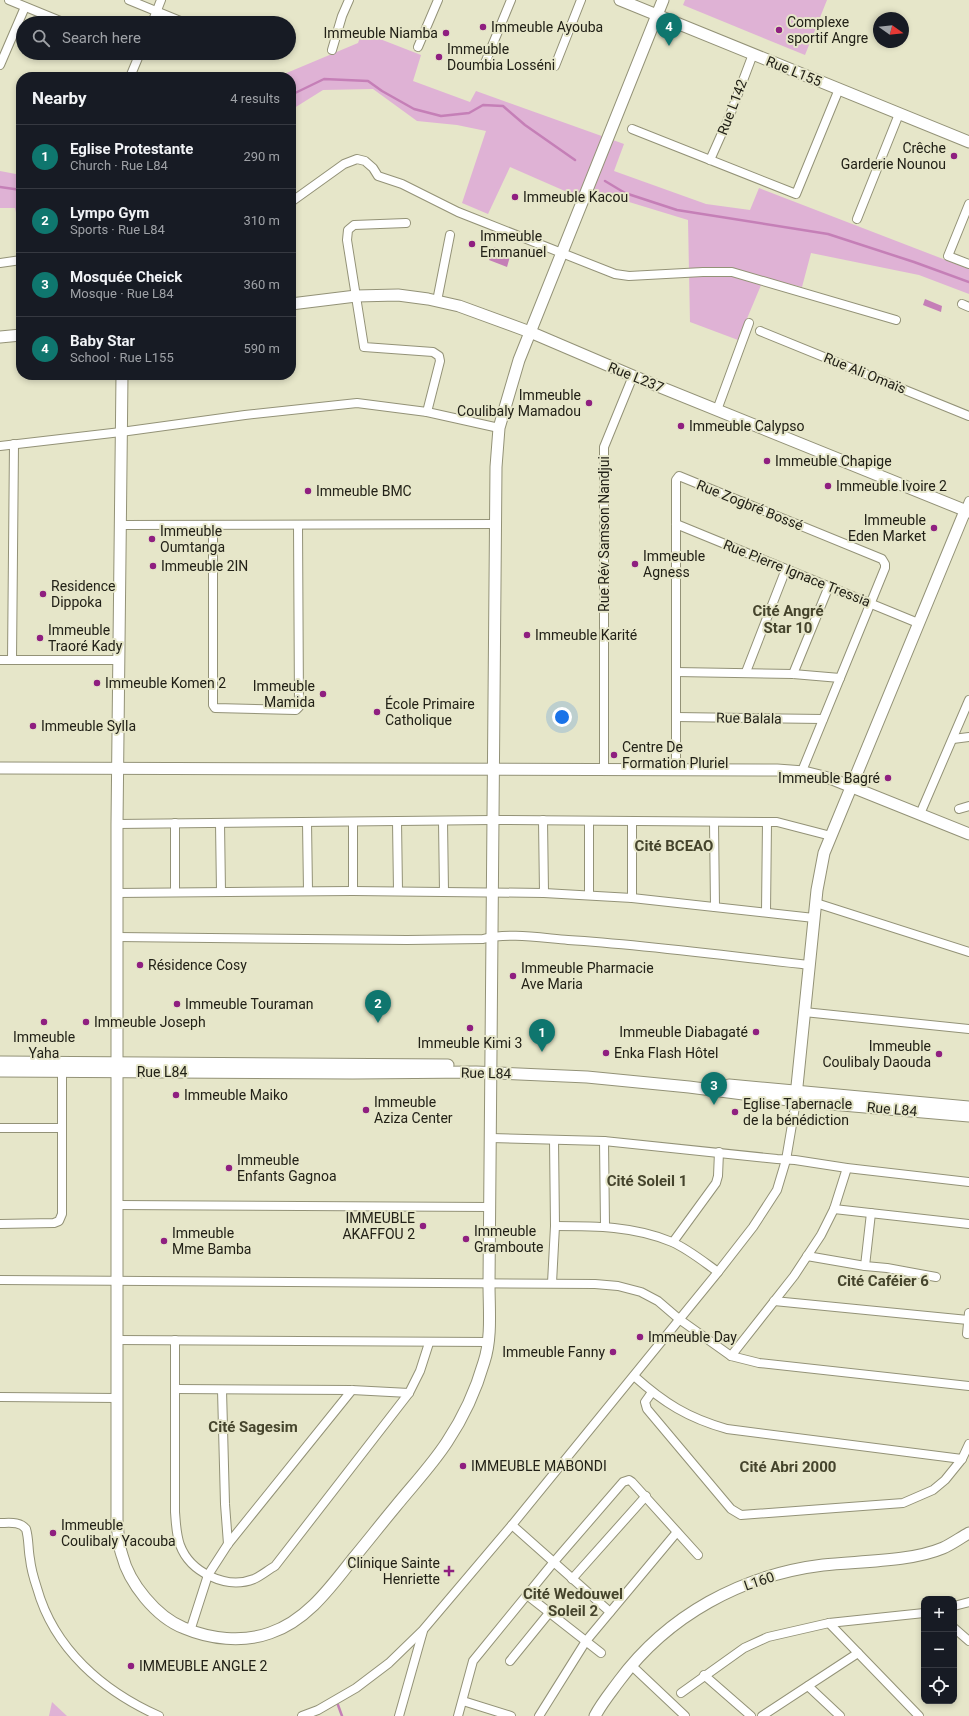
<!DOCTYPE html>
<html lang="en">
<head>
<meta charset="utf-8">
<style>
	:root { --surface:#171b24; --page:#20242c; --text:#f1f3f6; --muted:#9ea1a6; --line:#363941; --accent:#0f766e }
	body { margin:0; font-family:Roboto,sans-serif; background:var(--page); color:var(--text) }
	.controls { position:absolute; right:12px; bottom:12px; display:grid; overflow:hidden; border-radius:8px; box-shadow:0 2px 6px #0003 }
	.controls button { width:36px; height:36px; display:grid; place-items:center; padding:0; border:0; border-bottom:1px solid var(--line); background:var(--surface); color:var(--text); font:20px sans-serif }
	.compass { position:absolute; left:873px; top:12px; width:36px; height:36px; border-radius:50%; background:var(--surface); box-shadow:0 2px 6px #0003; rotate:105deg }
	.you { position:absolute; left:562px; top:717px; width:14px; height:14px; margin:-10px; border:3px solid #fff; border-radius:50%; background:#1a73e8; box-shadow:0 0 0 6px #1a73e833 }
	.badge { display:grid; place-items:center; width:26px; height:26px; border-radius:50%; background:var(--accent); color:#fff; font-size:13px; font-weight:700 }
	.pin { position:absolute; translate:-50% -33px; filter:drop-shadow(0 1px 2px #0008) }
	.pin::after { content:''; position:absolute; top:21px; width:14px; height:12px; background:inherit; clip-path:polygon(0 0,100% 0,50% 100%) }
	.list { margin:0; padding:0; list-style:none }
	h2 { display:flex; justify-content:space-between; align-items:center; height:52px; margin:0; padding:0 16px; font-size:17px }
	h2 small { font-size:13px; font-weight:400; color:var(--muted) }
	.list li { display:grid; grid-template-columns:26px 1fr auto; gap:12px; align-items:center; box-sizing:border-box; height:64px; padding:0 16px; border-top:1px solid var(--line) }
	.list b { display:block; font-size:15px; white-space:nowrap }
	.list p { margin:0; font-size:13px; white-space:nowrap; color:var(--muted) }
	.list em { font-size:13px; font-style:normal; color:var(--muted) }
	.icon { flex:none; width:22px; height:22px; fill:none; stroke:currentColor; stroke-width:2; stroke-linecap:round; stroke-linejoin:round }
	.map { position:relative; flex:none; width:969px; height:1716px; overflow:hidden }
	.search { position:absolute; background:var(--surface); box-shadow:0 2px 6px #0003; left:16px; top:16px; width:280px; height:44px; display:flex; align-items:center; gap:10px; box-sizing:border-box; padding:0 14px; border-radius:22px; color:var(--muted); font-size:15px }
	.panel { position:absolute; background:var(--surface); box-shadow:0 2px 6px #0003; left:16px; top:72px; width:280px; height:308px; border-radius:16px }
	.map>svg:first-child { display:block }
	.green { fill:#dfb2d5 }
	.water { fill:#c57fb7 }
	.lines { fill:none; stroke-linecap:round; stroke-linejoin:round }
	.stream { stroke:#c57fb7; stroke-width:2.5 }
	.street-casing { stroke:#939277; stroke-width:10 }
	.secondary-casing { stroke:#939277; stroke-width:13 }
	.street { stroke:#fff; stroke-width:8 }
	.secondary { stroke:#fff; stroke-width:11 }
	.poi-dot { fill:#8f1f80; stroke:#e6e6c9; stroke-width:1.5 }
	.labels { text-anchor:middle; stroke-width:4; stroke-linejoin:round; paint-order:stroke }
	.poi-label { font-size:14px; fill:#222117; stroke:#e6e6c9; text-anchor:start }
	.street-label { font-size:14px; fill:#222117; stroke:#e6e6c9 }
	.neighbourhood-label { font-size:15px; font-weight:bold; fill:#45442c; stroke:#e6e6c9 }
</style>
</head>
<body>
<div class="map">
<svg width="969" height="1716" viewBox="0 0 969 1716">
	<rect width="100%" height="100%" fill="#e6e6c9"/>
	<!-- green -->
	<g class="green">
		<polygon points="685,0 827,0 805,55 683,5"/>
		<polygon points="362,32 421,55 413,81 470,102 476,91 624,144 614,171 706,204 750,210 759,188 969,269 969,294 919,275 811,253 802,287 764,278 738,340 690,322 688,220 593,191 587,206 574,195 510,167 488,214 462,203 486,131 457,125 417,121 373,89 323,90 291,110 291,77 277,77 358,43"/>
		<polygon points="0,171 21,175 21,217 17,217 15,208 0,208"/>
		<polygon points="52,1702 67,1716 49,1716"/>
	</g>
	<!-- water -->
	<g class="water">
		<polygon points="494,247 511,253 507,267 489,260"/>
		<polygon points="925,299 942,306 941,312 923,305"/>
	</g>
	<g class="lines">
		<!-- stream -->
		<g class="stream">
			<polyline points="291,95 324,79 368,81 382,91 414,109 441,116 469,113 483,105 503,106 525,125 575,160"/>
			<polyline points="605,181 625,193 677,210 828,234 914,262 969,282"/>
			<polyline points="0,187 21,190"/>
			<polyline points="338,1705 342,1716"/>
		</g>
		<defs>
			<g id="street">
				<polyline points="9,0 65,23"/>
				<polyline points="129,0 185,23"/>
				<polyline points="152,23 161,0"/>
				<polyline points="418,47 438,0"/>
				<polyline points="332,50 342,16 349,0"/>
				<polyline points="485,63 511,0"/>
				<polyline points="0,65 25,7"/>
				<polyline points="555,66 581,0"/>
				<polyline points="130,77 140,53"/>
				<polyline points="632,129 796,194 839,89"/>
				<polyline points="710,160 730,115 753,54"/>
				<polyline points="291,202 344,164 357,159 365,161 373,168 378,176 402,184 458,212 615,274 629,276 703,272 732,272 896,320"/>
				<polyline points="969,204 948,256 969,264"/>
				<polyline points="857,219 899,114"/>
				<polyline points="406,223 354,225 348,230 347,240 364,347 433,352 439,356 440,361 427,412"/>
				<polyline points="0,263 21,260"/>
				<polyline points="437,301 450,235"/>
				<polyline points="962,304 969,307"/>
				<polyline points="760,331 969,416"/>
				<polyline points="717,410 749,323"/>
				<polyline points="0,446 121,432 245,415 357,403 427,412 499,428"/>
				<polyline points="965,511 969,501"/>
				<polyline points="676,524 918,623"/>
				<polyline points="120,525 496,524"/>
				<polyline points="213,525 213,705 215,708 296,710 299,707 298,525"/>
				<polyline points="0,660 119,660"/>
				<polyline points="12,660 14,444"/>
				<polyline points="676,672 793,674 840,678"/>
				<polyline points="746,672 786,569"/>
				<polyline points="793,674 829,586"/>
				<polyline points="676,717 823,719"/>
				<polyline points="953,739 969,737"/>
				<polyline points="604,768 604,447 633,376"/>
				<polyline points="676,769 676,480 679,476 882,559 885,564 885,568 802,771"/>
				<polyline points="959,809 969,806"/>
				<polyline points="920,814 969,700"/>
				<polyline points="543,820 544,893"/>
				<polyline points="397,821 398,891"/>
				<polyline points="443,821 444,892"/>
				<polyline points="307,822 308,891"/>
				<polyline points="353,822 353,891"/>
				<polyline points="714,822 715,907"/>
				<polyline points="175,823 175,892"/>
				<polyline points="220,823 221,892"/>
				<polyline points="117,824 493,820 777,822 831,836"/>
				<polyline points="117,893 353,891 544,893 632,898 814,918"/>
				<polyline points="589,895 589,821"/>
				<polyline points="632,898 632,821"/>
				<polyline points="816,903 969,952"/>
				<polyline points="766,912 767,822"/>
				<path d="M117 937 407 940 483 939C508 932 542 938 568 940 648 945 729 956 809 965"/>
				<polyline points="804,1012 969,1029"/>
				<polyline points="0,1128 62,1128"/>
				<polyline points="491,1138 604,1141 777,1159 795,1160 847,1168 969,1182"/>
				<polyline points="604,1141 605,1226"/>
				<polyline points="118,1205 490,1207"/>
				<polyline points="834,1209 969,1224"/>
				<polyline points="871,1213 865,1266 887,1268 936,1277"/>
				<polyline points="0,1224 54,1223 59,1221 62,1214 62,1066"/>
				<path d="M555 1226C595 1226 634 1226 672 1242 688 1249 704 1262 718 1272"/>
				<polyline points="673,1242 716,1183 718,1176 719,1152"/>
				<polyline points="807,1256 865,1266"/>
				<polyline points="0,1280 595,1284 618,1286 641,1292 658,1301 679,1319 731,1356 759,1363 969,1386"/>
				<polyline points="552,1283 555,1226 554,1140"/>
				<polyline points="774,1301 968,1320"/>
				<polyline points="967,1334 969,1313"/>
				<polyline points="117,1340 488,1342"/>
				<path d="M175 1340V1512C176 1523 176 1534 180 1545 190 1572 226 1590 254 1579 261 1576 268 1570 275 1566L409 1393 420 1371 429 1343"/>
				<polyline points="731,1356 794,1276 821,1235 834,1209 847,1168"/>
				<path d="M634 1376C664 1403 688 1418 727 1429L962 1459"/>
				<polyline points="176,1389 352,1390 409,1393"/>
				<polyline points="222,1390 225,1504 228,1544"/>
				<polyline points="652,1392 645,1402 647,1409 731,1509 741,1515 903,1503 933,1490 945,1480 962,1459 969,1444"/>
				<polyline points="0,1397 117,1398"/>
				<path d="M0 1523C9 1523 20 1521 26 1529 29 1539 28 1549 30 1559 31 1569 34 1579 37 1588 54 1649 103 1691 159 1716"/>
				<polyline points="512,1525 610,1612"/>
				<polyline points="572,1579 646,1496"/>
				<polyline points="527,1595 601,1653"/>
				<polyline points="954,1606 969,1602"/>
				<polyline points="829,1623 919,1716"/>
				<polyline points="954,1628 969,1641"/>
				<polyline points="190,1631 208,1575 228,1544 352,1390"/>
				<polyline points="510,1661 549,1613"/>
				<polyline points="631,1665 685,1716"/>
				<polyline points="704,1675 751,1716"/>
				<polyline points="808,1686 840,1716"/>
				<polyline points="681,1693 744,1648 768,1637 829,1623 924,1613"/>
				<polyline points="463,1701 511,1716"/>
				<polyline points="302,1716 318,1710 356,1688 389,1663 423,1630 512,1525 718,1272 753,1227 777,1190 786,1160 796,1101"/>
				<polyline points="399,1716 423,1631"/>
				<polyline points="458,1716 473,1661 553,1563 623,1482 629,1480 632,1482 698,1555"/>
				<polyline points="539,1716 586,1641 677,1532"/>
				<polyline points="762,1716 858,1653"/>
			</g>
			<g id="secondary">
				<polyline points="620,0 969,142"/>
				<polyline points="291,304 356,296 398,295 428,299 459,306 530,332 633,376 969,512"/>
				<polyline points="0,337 21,335"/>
				<path d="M122 375 117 824V1520C118 1531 118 1544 122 1555 129 1583 156 1617 184 1628 210 1639 242 1643 270 1633 306 1621 330 1588 352 1560 367 1542 381 1524 396 1506 413 1485 432 1465 447 1442 463 1418 476 1390 484 1362 492 1338 489 1309 489 1284L496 467 499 428 519 360 663 0"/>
				<polyline points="0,768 777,770 804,772 832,779 969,834"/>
				<polyline points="0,1062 448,1065"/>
				<polyline points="0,1071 353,1073 476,1072 587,1077 689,1087 796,1101 969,1116"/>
				<polyline points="729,1085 969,1107"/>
				<polyline points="796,1096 817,890 824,853 965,511"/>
				<path d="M595 1716C601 1704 611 1692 619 1681 668 1615 742 1575 823 1565 859 1561 910 1562 943 1548 952 1544 960 1538 969 1533"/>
			</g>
		</defs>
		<!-- street casing -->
		<use href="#street" class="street-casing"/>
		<!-- secondary casing -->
		<use href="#secondary" class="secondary-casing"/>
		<!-- street -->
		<use href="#street" class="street"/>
		<!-- secondary -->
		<use href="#secondary" class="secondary"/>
	</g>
	<!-- markers -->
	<g class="poi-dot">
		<circle cx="483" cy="27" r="4"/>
		<circle cx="779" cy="30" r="4"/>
		<circle cx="446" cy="33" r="4"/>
		<circle cx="439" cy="57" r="4"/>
		<circle cx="954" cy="156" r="4"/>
		<circle cx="515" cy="197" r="4"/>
		<circle cx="472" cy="244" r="4"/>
		<circle cx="589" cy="403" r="4"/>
		<circle cx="681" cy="426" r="4"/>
		<circle cx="767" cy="461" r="4"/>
		<circle cx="828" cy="486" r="4"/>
		<circle cx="308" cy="491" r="4"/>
		<circle cx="934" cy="528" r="4"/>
		<circle cx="152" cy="539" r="4"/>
		<circle cx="635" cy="564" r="4"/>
		<circle cx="153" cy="566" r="4"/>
		<circle cx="43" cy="594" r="4"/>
		<circle cx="527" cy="635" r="4"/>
		<circle cx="40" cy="638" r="4"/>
		<circle cx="97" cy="683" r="4"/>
		<circle cx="323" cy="694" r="4"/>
		<circle cx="377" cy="712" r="4"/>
		<circle cx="33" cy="726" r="4"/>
		<circle cx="614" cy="755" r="4"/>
		<circle cx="888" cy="778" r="4"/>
		<circle cx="140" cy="965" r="4"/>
		<circle cx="513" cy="976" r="4"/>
		<circle cx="177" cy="1004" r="4"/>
		<circle cx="44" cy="1022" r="4"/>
		<circle cx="86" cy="1022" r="4"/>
		<circle cx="470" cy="1028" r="4"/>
		<circle cx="756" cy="1032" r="4"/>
		<circle cx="606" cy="1053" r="4"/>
		<circle cx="939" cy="1054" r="4"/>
		<circle cx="176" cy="1095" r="4"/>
		<circle cx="366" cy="1110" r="4"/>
		<circle cx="735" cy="1112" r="4"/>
		<circle cx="229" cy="1168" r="4"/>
		<circle cx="423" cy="1226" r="4"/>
		<circle cx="466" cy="1239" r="4"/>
		<circle cx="164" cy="1241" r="4"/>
		<circle cx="640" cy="1337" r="4"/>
		<circle cx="613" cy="1352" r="4"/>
		<circle cx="463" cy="1466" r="4"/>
		<circle cx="53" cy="1533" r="4"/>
		<path d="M447 1565h4v4h4v4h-4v4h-4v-4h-4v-4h4z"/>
		<circle cx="131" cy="1666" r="4"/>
	</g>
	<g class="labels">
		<!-- poi labels -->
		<g class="poi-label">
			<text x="787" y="27">Complexe<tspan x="787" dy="16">sportif Angre</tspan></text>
			<text x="491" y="32">Immeuble Ayouba</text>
			<text x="438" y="38" text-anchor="end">Immeuble Niamba</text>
			<text x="447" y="54">Immeuble<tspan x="447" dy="16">Doumbia Losséni</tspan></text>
			<text x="946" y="153" text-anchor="end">Crêche<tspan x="946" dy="16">Garderie Nounou</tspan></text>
			<text x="523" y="202">Immeuble Kacou</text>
			<text x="480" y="241">Immeuble<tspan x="480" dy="16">Emmanuel</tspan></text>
			<text x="581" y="400" text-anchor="end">Immeuble<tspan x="581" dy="16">Coulibaly Mamadou</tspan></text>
			<text x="689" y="431">Immeuble Calypso</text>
			<text x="775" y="466">Immeuble Chapige</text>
			<text x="836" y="491">Immeuble Ivoire 2</text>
			<text x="316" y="496">Immeuble BMC</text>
			<text x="926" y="525" text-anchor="end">Immeuble<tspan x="926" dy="16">Eden Market</tspan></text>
			<text x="160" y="536">Immeuble<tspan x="160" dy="16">Oumtanga</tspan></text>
			<text x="643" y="561">Immeuble<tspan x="643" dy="16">Agness</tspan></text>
			<text x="161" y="571">Immeuble 2IN</text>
			<text x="51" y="591">Residence<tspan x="51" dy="16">Dippoka</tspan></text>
			<text x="48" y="635">Immeuble<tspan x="48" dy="16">Traoré Kady</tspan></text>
			<text x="535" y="640">Immeuble Karité</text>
			<text x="105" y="688">Immeuble Komen 2</text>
			<text x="315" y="691" text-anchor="end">Immeuble<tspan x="315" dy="16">Mamida</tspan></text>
			<text x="385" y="709">École Primaire<tspan x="385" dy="16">Catholique</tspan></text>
			<text x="41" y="731">Immeuble Sylla</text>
			<text x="622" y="752">Centre De<tspan x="622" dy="16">Formation Pluriel</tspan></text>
			<text x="880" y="783" text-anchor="end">Immeuble Bagré</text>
			<text x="148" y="970">Résidence Cosy</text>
			<text x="521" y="973">Immeuble Pharmacie<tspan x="521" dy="16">Ave Maria</tspan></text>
			<text x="185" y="1009">Immeuble Touraman</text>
			<text x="94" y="1027">Immeuble Joseph</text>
			<text x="748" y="1037" text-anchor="end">Immeuble Diabagaté</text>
			<text x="44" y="1042" text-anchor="middle">Immeuble<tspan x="44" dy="16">Yaha</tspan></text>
			<text x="470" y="1048" text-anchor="middle">Immeuble Kimi 3</text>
			<text x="931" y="1051" text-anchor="end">Immeuble<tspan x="931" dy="16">Coulibaly Daouda</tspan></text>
			<text x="614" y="1058">Enka Flash Hôtel</text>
			<text x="184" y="1100">Immeuble Maiko</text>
			<text x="374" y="1107">Immeuble<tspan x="374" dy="16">Aziza Center</tspan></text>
			<text x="743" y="1109">Eglise Tabernacle<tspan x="743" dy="16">de la bénédiction</tspan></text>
			<text x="237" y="1165">Immeuble<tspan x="237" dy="16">Enfants Gagnoa</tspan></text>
			<text x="415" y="1223" text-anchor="end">IMMEUBLE<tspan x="415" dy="16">AKAFFOU 2</tspan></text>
			<text x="474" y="1236">Immeuble<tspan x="474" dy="16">Gramboute</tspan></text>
			<text x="172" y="1238">Immeuble<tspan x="172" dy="16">Mme Bamba</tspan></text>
			<text x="648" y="1342">Immeuble Day</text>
			<text x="605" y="1357" text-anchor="end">Immeuble Fanny</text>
			<text x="471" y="1471">IMMEUBLE MABONDI</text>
			<text x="61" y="1530">Immeuble<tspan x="61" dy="16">Coulibaly Yacouba</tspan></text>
			<text x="440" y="1568" text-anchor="end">Clinique Sainte<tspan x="440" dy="16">Henriette</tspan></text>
			<text x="139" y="1671">IMMEUBLE ANGLE 2</text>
		</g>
		<!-- street labels -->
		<g class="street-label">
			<text transform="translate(794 71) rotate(22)" y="5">Rue L155</text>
			<text transform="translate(732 107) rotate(-69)" y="5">Rue L142</text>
			<text transform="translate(865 373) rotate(22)" y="5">Rue Ali Omaïs</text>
			<text transform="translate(636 377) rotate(22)" y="5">Rue L237</text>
			<text transform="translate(750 505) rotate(22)" y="5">Rue Zogbré Bossé</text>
			<text transform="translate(604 534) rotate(-90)" y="5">Rue Rév Samson Nandjui</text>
			<text transform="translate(797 573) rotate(22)" y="5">Rue Pierre Ignace Tressia</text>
			<text transform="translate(749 718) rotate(1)" y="5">Rue Balala</text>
			<text x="162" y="1077">Rue L84</text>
			<text transform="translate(486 1073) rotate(1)" y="5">Rue L84</text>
			<text transform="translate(892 1109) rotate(5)" y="5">Rue L84</text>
			<text transform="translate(759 1581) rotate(-19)" y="5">L160</text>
		</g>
		<!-- neighbourhood labels -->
		<g class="neighbourhood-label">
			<text x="788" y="616">Cité Angré<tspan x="788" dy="17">Star 10</tspan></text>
			<text x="674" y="851">Cité BCEAO</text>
			<text x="647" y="1186">Cité Soleil 1</text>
			<text x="883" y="1286">Cité Caféier 6</text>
			<text x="253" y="1432">Cité Sagesim</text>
			<text x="788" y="1472">Cité Abri 2000</text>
			<text x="573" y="1599">Cité Wedouwel<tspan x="573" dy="17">Soleil 2</tspan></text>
		</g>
	</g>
</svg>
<div class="controls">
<button>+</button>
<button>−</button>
<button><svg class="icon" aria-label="locate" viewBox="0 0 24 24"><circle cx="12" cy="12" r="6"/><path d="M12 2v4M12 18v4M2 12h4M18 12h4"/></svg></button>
</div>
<svg class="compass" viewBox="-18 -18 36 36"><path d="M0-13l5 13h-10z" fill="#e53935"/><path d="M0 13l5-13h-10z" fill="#9ea1a6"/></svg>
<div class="you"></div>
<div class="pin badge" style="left:542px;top:1052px">1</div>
<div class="pin badge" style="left:378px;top:1023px">2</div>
<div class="pin badge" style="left:714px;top:1105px">3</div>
<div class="pin badge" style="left:669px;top:46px">4</div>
<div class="search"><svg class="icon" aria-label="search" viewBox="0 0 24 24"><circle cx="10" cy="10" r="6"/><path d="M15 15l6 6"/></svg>Search here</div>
<section class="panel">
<h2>Nearby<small>4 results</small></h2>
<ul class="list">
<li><span class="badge">1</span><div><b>Eglise Protestante</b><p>Church · Rue L84</p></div><em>290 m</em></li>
<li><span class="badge">2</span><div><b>Lympo Gym</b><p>Sports · Rue L84</p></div><em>310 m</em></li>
<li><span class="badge">3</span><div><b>Mosquée Cheick</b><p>Mosque · Rue L84</p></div><em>360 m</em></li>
<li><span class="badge">4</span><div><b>Baby Star</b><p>School · Rue L155</p></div><em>590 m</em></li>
</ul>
</section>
</div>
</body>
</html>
